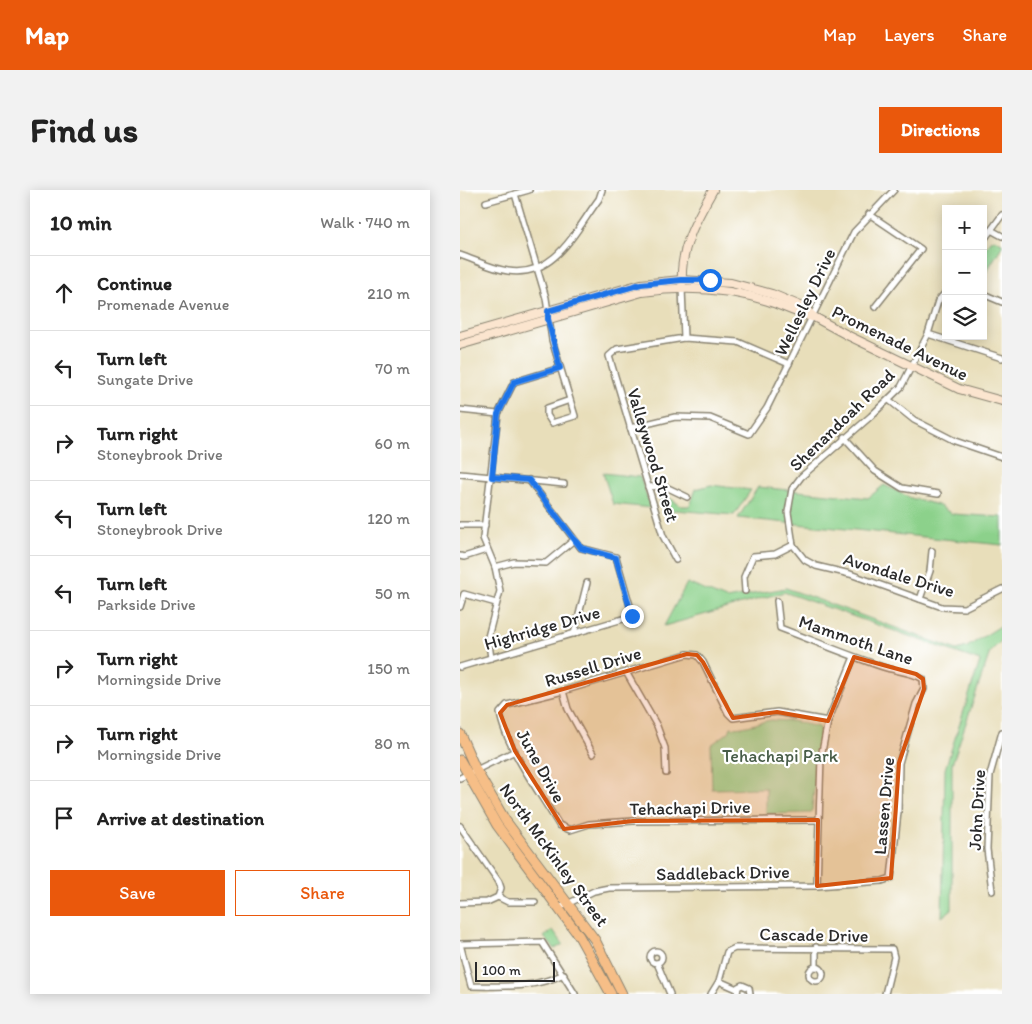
<!DOCTYPE html>
<html lang="en">
<head>
<meta charset="utf-8">
<style>
	:root { --surface:#fff; --page:#f2f2f2; --text:#222; --muted:#767676; --line:#e0e0e0; --accent:#ea580c }
	body { margin:0; font-family:Itim,sans-serif; background:var(--page); color:var(--text) }
	.controls { position:absolute; right:15px; top:15px; display:grid; overflow:hidden; border-radius:0px; box-shadow:0 2px 12px #0003 }
	.controls button { width:45px; height:45px; display:grid; place-items:center; padding:0; border:0; border-bottom:1px solid var(--line); background:var(--surface); color:var(--text); font:25px sans-serif }
	.scale { position:absolute; left:15px; bottom:12px; width:80px; box-sizing:border-box; padding-left:5px; border:2px solid #2b2b2b; border-top:0; font-size:14px; line-height:18px; white-space:nowrap; color:#2b2b2b; -webkit-text-stroke:4px #fff; paint-order:stroke }
	.stop { position:absolute; width:15px; height:15px; margin:-11px; border:4px solid #1a73e8; border-radius:50%; background:#fff }
	.stop.end { background:#1a73e8; border-color:#fff; box-shadow:0 1px 5px #0008 }
	.list { margin:0; padding:0; list-style:none }
	h2 { display:flex; justify-content:space-between; align-items:center; height:65px; margin:0; padding:0 20px; font-size:21px }
	h2 small { font-size:16px; font-weight:400; color:var(--muted) }
	.list li { display:grid; grid-template-columns:32px 1fr auto; gap:15px; align-items:center; box-sizing:border-box; height:75px; padding:0 20px; border-top:1px solid var(--line) }
	.list b { display:block; font-size:19px; white-space:nowrap }
	.list p { margin:0; font-size:16px; white-space:nowrap; color:var(--muted) }
	.list em { font-size:16px; font-style:normal; color:var(--muted) }
	.actions { display:flex; gap:10px; padding:15px 20px }
	.actions a { flex:1; padding:11px 0; border:1px solid var(--accent); border-radius:0px; text-align:center; font-size:18px; color:var(--accent) }
	.actions .main { background:var(--accent); color:#fff }
	.icon { flex:none; width:28px; height:28px; fill:none; stroke:currentColor; stroke-width:2; stroke-linecap:round; stroke-linejoin:round }
	.map { position:relative; flex:none; width:542px; height:804px; overflow:hidden; border-radius:0px }
	header { display:flex; align-items:center; gap:30px; box-sizing:border-box; height:70px; padding:0 25px; background:var(--accent); color:#fff }
	header strong { font-size:24px }
	nav { display:flex; gap:28px; margin-inline-start:auto; font-size:18px }
	.intro { display:flex; align-items:center; justify-content:space-between; box-sizing:border-box; height:120px; padding:0 30px }
	h1 { margin:0; font-size:35px }
	.button { padding:12px 22px; border-radius:0px; background:var(--accent); color:#fff; font-size:18px; font-weight:700 }
	main { display:flex; gap:30px; padding:0 30px }
	aside { flex:1; background:var(--surface); border-radius:0px; box-shadow:0 2px 12px #0003 }
	.map>svg:first-child { display:block }
	.green { fill:#8cd18b; stroke:#5c7e5b }
	.lines { fill:none; stroke-linecap:round; stroke-linejoin:round }
	.street-casing { stroke:#8a8472; stroke-width:8 }
	.secondary-casing { stroke:#8a8472; stroke-width:10 }
	.primary-casing { stroke:#8a8472; stroke-width:11 }
	.street { stroke:#fff; stroke-width:5 }
	.secondary { stroke:#fbe5cf; stroke-width:8 }
	.primary { stroke:#f6be87; stroke-width:9 }
	.route { stroke:#1a73e8; stroke-width:6 }
	.marked { fill:#d5540f; fill-opacity:0.2; stroke:#d5540f; stroke-width:4; stroke-linejoin:round }
	.labels { text-anchor:middle; stroke-width:4.5; stroke-linejoin:round; paint-order:stroke }
	.street-label { font-size:18px; fill:#2b2b2b; stroke:#fff }
	.park-label { font-size:18px; fill:#485d48; stroke:#fff }
</style>
</head>
<body>
<header>
<strong>Map</strong>
<nav><a>Map</a><a>Layers</a><a>Share</a></nav>
</header>
<div class="intro"><h1>Find us</h1><a class="button">Directions</a></div>
<main>
<aside>
<h2>10 min<small>Walk · 740 m</small></h2>
<ul class="list">
<li><svg class="icon" aria-label="ahead" viewBox="0 0 24 24"><path d="M12 20V5M6 11l6-6 6 6"/></svg><div><b>Continue</b><p>Promenade Avenue</p></div><em>210 m</em></li>
<li><svg class="icon" aria-label="left" viewBox="0 0 24 24"><path d="M17 20v-9H6M10 6l-5 5 5 5"/></svg><div><b>Turn left</b><p>Sungate Drive</p></div><em>70 m</em></li>
<li><svg class="icon" aria-label="right" viewBox="0 0 24 24"><path d="M7 20v-9h11M14 6l5 5-5 5"/></svg><div><b>Turn right</b><p>Stoneybrook Drive</p></div><em>60 m</em></li>
<li><svg class="icon" aria-label="left" viewBox="0 0 24 24"><path d="M17 20v-9H6M10 6l-5 5 5 5"/></svg><div><b>Turn left</b><p>Stoneybrook Drive</p></div><em>120 m</em></li>
<li><svg class="icon" aria-label="left" viewBox="0 0 24 24"><path d="M17 20v-9H6M10 6l-5 5 5 5"/></svg><div><b>Turn left</b><p>Parkside Drive</p></div><em>50 m</em></li>
<li><svg class="icon" aria-label="right" viewBox="0 0 24 24"><path d="M7 20v-9h11M14 6l5 5-5 5"/></svg><div><b>Turn right</b><p>Morningside Drive</p></div><em>150 m</em></li>
<li><svg class="icon" aria-label="right" viewBox="0 0 24 24"><path d="M7 20v-9h11M14 6l5 5-5 5"/></svg><div><b>Turn right</b><p>Morningside Drive</p></div><em>80 m</em></li>
<li><svg class="icon" aria-label="arrive" viewBox="0 0 24 24"><path d="M6 21V4h12l-3 4 3 4H6"/></svg><div><b>Arrive at destination</b></div></li>
</ul>
<div class="actions"><a class="main">Save</a><a>Share</a></div>
</aside>
<div class="map">
<svg width="542" height="804" viewBox="0 0 542 804">
	<rect width="100%" height="100%" fill="#fff"/>
	<filter id="ink" filterUnits="userSpaceOnUse"><feTurbulence type="fractalNoise" baseFrequency=".02" numOctaves="2"/><feDisplacementMap in="SourceGraphic" scale="10" xChannelSelector="R" yChannelSelector="G"/><feConvolveMatrix kernelMatrix="1 2 1 2 8 2 1 2 1" color-interpolation-filters="sRGB"/></filter>
	<filter id="wash" filterUnits="userSpaceOnUse"><feTurbulence type="fractalNoise" baseFrequency=".0096" numOctaves="4" result="noise"/><feDisplacementMap in="SourceGraphic" scale="20" xChannelSelector="R" yChannelSelector="G"/><feGaussianBlur stdDeviation="1.12" result="paint"/><feColorMatrix in="noise" values="0 0 0 0 0 0 0 0 0 0 0 0 0 0 0 0 0 1.4 0 .05"/><feComposite in="paint" operator="in"/></filter>
	<g filter="url(#wash)">
		<rect width="100%" height="100%" fill="#e8deba"/>
		<!-- green -->
		<g class="green">
			<polygon points="534,49 542,53 542,56 523,87 523,61 531,50"/>
			<polygon points="143,283 180,287 191,318 153,314"/>
			<polygon points="251,295 291,300 274,325 215,320 205,324 200,310 207,306 221,316 230,316 236,299"/>
			<polygon points="424,295 451,308 478,315 492,324 542,327 542,355 278,328 298,297 408,308"/>
			<polygon points="227,393 266,409 326,398 497,460 507,457 542,435 542,450 530,462 492,574 492,719 482,727 485,579 520,471 324,402 204,436"/>
			<path d="M311 530 332 531 358 537 360 540 352 620 350 623 306 624V598L252 599 251 555 269 542 271 537C279 540 300 532 311 530Z"/>
			<polygon points="93,740 103,754 95,759 84,747"/>
		</g>
	</g>
	<g filter="url(#ink)">
		<g class="lines">
			<defs>
				<g id="street">
					<polyline points="55,4 86,108 92,150 115,226 92,233 87,225 87,218 110,210"/>
					<polyline points="26,12 69,0"/>
					<polyline points="409,24 461,59 415,117"/>
					<polyline points="531,40 542,46"/>
					<polyline points="523,51 542,25"/>
					<path d="M0 65C15 70 32 79 48 81 95 88 115 41 139 9L142 0"/>
					<polyline points="222,98 224,148"/>
					<polyline points="523,104 542,112"/>
					<polyline points="468,144 542,168"/>
					<polyline points="429,210 454,230 495,251 542,267"/>
					<polyline points="0,220 38,224"/>
					<polyline points="170,238 215,227 250,228 289,244 307,218 394,42 434,0"/>
					<polyline points="384,247 415,281 442,298 478,304"/>
					<polyline points="0,284 104,294"/>
					<polyline points="188,297 204,296 227,307"/>
					<polyline points="0,335 25,335"/>
					<polyline points="333,355 328,322 332,299 341,287 411,226 441,197 468,144 478,111 486,102"/>
					<polyline points="333,355 345,370 356,376 390,384 482,417 504,418 542,399"/>
					<polyline points="0,366 4,367 26,360"/>
					<polyline points="216,370 203,346 149,166 157,159 224,148 278,152 329,174"/>
					<polyline points="35,377 54,372 86,373 114,350"/>
					<polyline points="285,401 284,387 293,366 315,364 333,355"/>
					<polyline points="460,409 470,381 472,361"/>
					<polyline points="0,417 4,404 36,413"/>
					<polyline points="114,444 127,393"/>
					<polyline points="31,468 28,447 40,401 35,377 23,348 38,224 54,192 100,178"/>
					<polyline points="0,477 173,426 156,367 121,358 69,290"/>
					<polyline points="166,482 197,536 205,558 206,583"/>
					<polyline points="103,501 108,519 133,564"/>
					<polyline points="0,588 55,561"/>
					<path d="M358 630 173 631 129 634 110 640 99 635C81 604 45 556 40 523L47 515 103 501 227 464 237 465 243 472 268 523 273 528 317 522 368 531"/>
					<polyline points="0,636 39,692 41,698 38,707"/>
					<polyline points="357,696 361,567 368,531 394,467"/>
					<polyline points="532,701 527,659 530,585 542,542"/>
					<polyline points="38,707 48,712 75,712"/>
					<polyline points="0,713 27,712 38,707"/>
					<path d="M99 718 134 701 149 698 357 696 422 691 431 688 438 622 439 573 456 514 464 499 463 489C453 482 435 481 423 477 388 465 354 451 320 438L317 411"/>
					<polyline points="0,754 82,752 115,804"/>
					<path d="M0 754 11 796C45 796 72 799 104 784"/>
					<polyline points="356,757 356,777"/>
					<circle cx="196" cy="767" r="6"/>
					<polyline points="197,773 210,804"/>
					<circle cx="356" cy="784" r="7"/>
					<polyline points="259,791 277,799"/>
					<polyline points="251,804 259,791 267,762 275,758 432,759 434,767 425,804"/>
					<polyline points="277,804 278,797 282,795 289,798 290,804"/>
				</g>
				<g id="secondary">
					<path d="M222 93C220 57 236 30 253 0"/>
					<polyline points="0,146 181,94 221,90 271,93 312,104 343,117 354,127 389,146 499,199 542,211"/>
					<path d="M0 155 182 102C224 96 267 98 308 111 323 116 336 123 352 127"/>
				</g>
				<g id="primary">
					<polyline points="0,544 16,580 45,630 135,750 162,804"/>
					<polyline points="0,570 37,635 119,746 151,804"/>
				</g>
			</defs>
			<!-- street casing -->
			<use href="#street" class="street-casing"/>
			<!-- secondary casing -->
			<use href="#secondary" class="secondary-casing"/>
			<!-- primary casing -->
			<use href="#primary" class="primary-casing"/>
			<!-- street -->
			<use href="#street" class="street"/>
			<!-- secondary -->
			<use href="#secondary" class="secondary"/>
			<!-- primary -->
			<use href="#primary" class="primary"/>
		</g>
	</g>
	<g class="lines" filter="url(#ink)">
		<!-- route -->
		<polyline class="route" points="172,426 156,368 121,358 69,290 32,287 38,224 54,192 100,178 88,129 88,121 181,94 221,90 250,90"/>
	</g>
	<!-- marked area -->
	<path class="marked" d="M227 464 237 465 243 472 273 528 317 522 368 531 394 467 456 484 463 489 464 499 439 573 431 688 357 696 358 630 173 631 104 639 55 561 40 523 47 515Z"/>
	<g class="labels">
		<!-- street labels -->
		<g class="street-label">
			<text transform="translate(345 112) rotate(-64)" y="6">Wellesley Drive</text>
			<text transform="translate(440 153) rotate(26)" y="6">Promenade Avenue</text>
			<text transform="translate(382 230) rotate(-44)" y="6">Shenandoah Road</text>
			<text transform="translate(193 265) rotate(73)" y="6">Valleywood Street</text>
			<text transform="translate(439 385) rotate(17)" y="6">Avondale Drive</text>
			<text transform="translate(82 438) rotate(-16)" y="6">Highridge Drive</text>
			<text transform="translate(396 450) rotate(19)" y="6">Mammoth Lane</text>
			<text transform="translate(133 477) rotate(-17)" y="6">Russell Drive</text>
			<text transform="translate(81 576) rotate(61)" y="6">June Drive</text>
			<text transform="translate(424 616) rotate(-85)" y="6">Lassen Drive</text>
			<text transform="translate(230 618) rotate(-1)" y="6">Tehachapi Drive</text>
			<text transform="translate(517 620) rotate(-87)" y="6">John Drive</text>
			<text transform="translate(94 665) rotate(54)" y="6">North McKinley Street</text>
			<text transform="translate(263 683) rotate(-1)" y="6">Saddleback Drive</text>
			<text transform="translate(354 745) rotate(1)" y="6">Cascade Drive</text>
		</g>
		<!-- park labels -->
		<g class="park-label">
			<text x="320" y="572">Tehachapi Park</text>
		</g>
	</g>
</svg>
<div class="controls">
<button>+</button>
<button>−</button>
<button><svg class="icon" aria-label="layers" viewBox="0 0 24 24"><path d="M12 4l9 5-9 5-9-5zM3 14l9 5 9-5"/></svg></button>
</div>
<div class="scale">100 m</div>
<div class="stop" style="left:250px;top:90px"></div>
<div class="stop end" style="left:172px;top:426px"></div>
</div>
</main>
</body>
</html>
